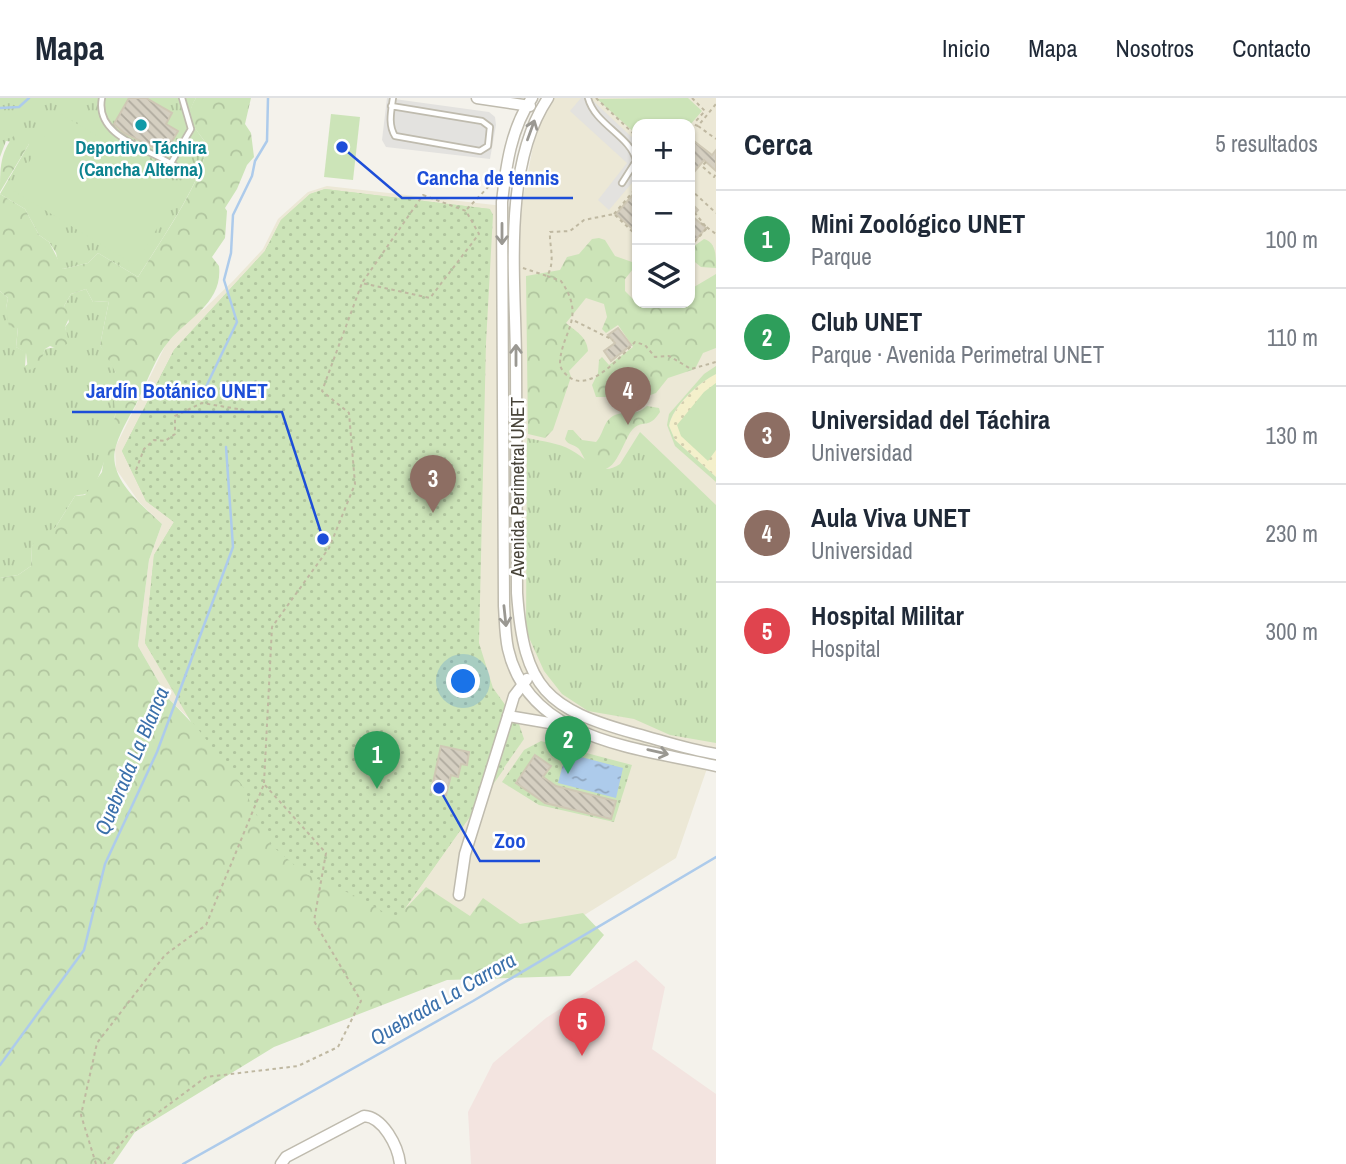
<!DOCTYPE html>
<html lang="es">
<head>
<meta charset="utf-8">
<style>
	:root { --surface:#fff; --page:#f6f6f7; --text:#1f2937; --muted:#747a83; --line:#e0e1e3; --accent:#0b8043 }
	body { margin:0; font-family:"Archivo Narrow",sans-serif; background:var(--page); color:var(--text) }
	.controls { position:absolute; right:21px; top:21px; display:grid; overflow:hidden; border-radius:14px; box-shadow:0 2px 5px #0004 }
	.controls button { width:63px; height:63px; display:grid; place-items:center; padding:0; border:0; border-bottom:2px solid var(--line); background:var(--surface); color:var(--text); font:35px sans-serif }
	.you { position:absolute; left:464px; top:584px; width:24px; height:24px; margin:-18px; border:5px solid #fff; border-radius:50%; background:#1a73e8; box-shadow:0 0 0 10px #1a73e833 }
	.badge { display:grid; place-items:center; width:46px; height:46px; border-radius:50%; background:var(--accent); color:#fff; font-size:23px; font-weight:700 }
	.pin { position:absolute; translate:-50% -58px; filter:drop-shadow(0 2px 4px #0008) }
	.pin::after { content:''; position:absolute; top:37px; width:24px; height:21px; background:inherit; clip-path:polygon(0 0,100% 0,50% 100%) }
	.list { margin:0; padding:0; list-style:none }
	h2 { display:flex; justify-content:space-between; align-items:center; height:91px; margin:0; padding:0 28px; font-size:30px }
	h2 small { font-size:23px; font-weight:400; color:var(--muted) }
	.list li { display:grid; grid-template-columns:46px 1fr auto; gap:21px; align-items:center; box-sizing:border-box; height:98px; padding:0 28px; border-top:2px solid var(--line) }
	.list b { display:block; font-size:26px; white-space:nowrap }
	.list p { margin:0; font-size:23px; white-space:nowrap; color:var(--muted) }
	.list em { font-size:23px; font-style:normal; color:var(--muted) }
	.icon { flex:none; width:38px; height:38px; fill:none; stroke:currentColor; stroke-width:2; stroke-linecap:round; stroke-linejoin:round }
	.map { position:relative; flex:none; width:716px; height:1066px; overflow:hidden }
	header { display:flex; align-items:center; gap:42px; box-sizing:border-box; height:98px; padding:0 35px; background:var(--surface); border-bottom:2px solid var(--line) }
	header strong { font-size:33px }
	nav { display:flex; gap:38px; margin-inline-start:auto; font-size:24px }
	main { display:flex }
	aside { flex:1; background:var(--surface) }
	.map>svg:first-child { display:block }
	.education { fill:#ece8d6; fill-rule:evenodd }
	.medical { fill:#f3e4e0 }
	.grass { fill:url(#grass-tufts) }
	.forest { fill:url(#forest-crowns) }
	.sand { fill:url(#sand-dots) }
	.park { fill:url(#park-dots) }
	.pitch { fill:#cce4b8 }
	.parking { fill:#e3e2df }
	.water { fill:url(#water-ripples) }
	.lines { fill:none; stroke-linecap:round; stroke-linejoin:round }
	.stream { stroke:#adcbeb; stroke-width:2.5 }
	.building { fill:url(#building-back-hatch); stroke:#cfc8b5; stroke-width:2 }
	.lane-casing { stroke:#bfbbae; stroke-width:8 }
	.street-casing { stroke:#bfbbae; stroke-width:13 }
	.path { stroke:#bfb8a1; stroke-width:2; stroke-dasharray:3.5 3.5; stroke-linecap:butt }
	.lane { stroke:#fff; stroke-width:4.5 }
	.street { stroke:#fff; stroke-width:10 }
	.oneway { stroke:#9a9892 }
	.culture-dot { fill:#0f9aa8; stroke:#fff; stroke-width:2.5 }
	.labels { text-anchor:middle; stroke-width:5; stroke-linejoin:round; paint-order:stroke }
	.culture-label { font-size:19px; font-weight:bold; fill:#0d838f; stroke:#fff }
	.street-label { font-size:19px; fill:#484439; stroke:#fff }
	.water-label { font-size:21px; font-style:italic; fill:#3b70ab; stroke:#fff }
	.leader { fill:none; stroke:#1d4ed8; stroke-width:2.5 }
	.callout-dot { fill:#1d4ed8; stroke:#fff; stroke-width:2.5 }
	.callout-label { font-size:21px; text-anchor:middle; font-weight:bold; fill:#1d4ed8; stroke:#fff; stroke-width:5; stroke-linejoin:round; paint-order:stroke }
</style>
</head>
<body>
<header>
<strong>Mapa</strong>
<nav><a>Inicio</a><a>Mapa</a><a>Nosotros</a><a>Contacto</a></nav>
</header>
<main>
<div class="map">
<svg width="716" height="1066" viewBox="0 0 716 1066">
	<defs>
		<pattern id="grass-tufts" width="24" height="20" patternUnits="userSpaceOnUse" patternTransform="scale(1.75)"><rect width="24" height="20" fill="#cce4b8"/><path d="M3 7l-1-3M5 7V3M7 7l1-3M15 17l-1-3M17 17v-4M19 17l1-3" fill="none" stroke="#b1c59f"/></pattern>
		<pattern id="forest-crowns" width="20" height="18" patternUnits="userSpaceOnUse" patternTransform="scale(1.75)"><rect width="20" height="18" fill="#cce4b8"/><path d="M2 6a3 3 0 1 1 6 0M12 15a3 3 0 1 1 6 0" fill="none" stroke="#b1c59f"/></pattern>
		<pattern id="sand-dots" width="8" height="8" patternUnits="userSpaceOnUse" patternTransform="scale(1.75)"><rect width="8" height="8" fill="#f4f0cb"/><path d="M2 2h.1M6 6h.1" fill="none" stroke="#d3cfaf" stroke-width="1.8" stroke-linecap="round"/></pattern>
		<pattern id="park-dots" width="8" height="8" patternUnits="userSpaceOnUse" patternTransform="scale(1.75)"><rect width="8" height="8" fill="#cce4b8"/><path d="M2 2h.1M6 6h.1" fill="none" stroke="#b1c59f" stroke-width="1.8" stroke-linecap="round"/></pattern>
		<pattern id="water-ripples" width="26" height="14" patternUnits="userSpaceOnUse" patternTransform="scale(1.75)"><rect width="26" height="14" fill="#adcbeb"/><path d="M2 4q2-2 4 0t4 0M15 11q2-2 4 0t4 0" fill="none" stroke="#8fa6bf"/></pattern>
		<pattern id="building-back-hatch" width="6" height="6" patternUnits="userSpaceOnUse" patternTransform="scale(1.75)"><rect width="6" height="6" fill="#d5cfc1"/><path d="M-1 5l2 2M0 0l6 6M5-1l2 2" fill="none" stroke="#afaa9e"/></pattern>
	</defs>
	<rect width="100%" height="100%" fill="#f4f2eb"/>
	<!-- education -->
	<path class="education" d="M553 0H716V656H712L676 760 541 844 397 822 168 600 138 548 149 462 162 426 139 404 116 371 115 350 166 246 195 215 204 211 233 183 263 151 278 121 308 94 327 88 521 110 536 33ZM637 26H690V205H637Z"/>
	<!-- medical -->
	<polygon class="medical" points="636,862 665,889 652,951 716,996 716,1066 471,1066 468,1014 493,965 546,920"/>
	<!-- grass -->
	<g class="grass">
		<path d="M0 0H196C184 19 195 30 206 45 209 75 155 151 138 179L98 155 88 165 63 171 59 168 56 155 49 144 39 137 25 111 0 96 29 46 6 43 0 59Z"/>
		<path d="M86 191 93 204 109 203 100 247C105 253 113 268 116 275 123 295 106 377 90 393 85 398 81 396 75 398L55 430 32 448 31 468 18 477 0 480V193L8 200 6 210 18 229 16 249 26 254 25 268 43 256 45 251 56 249 67 239 65 229 69 224 64 208 71 196Z"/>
		<path d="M640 334 716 407V645L670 637 634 621 588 613 562 596 544 573 526 533 527 340C541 343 559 345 571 352 588 361 600 380 620 366Z"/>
	</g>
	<!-- forest -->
	<g class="forest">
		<path d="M196 0H251L245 26 251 35 254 59 247 67 237 91 225 110 227 113 225 140 212 159 219 168C223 204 190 219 169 243 156 258 148 282 139 300 132 315 121 331 116 348 106 380 142 407 162 426L149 462 138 548 168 600 191 624 145 545 154 457 174 424 146 403 122 353 174 252 265 153 281 122 310 96 325 91 490 111 397 299 504 671 403 813 426 789 470 818 483 800 520 826 583 815 604 837 570 878 447 882 274 949 135 1034 113 1066H0V480L18 477 31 468 32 448 38 437 55 430 75 398 85 397 102 374 105 354 103 338C112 320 118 327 114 303L118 294 113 285 116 275 100 247 109 203 93 204 86 191 71 196 64 208 70 218 65 229 69 244 60 252 50 248 45 251C41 262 41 270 28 272L26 255 16 249 18 230 9 229 6 210 8 200 0 193V96L25 111 39 137 49 144 63 171 88 165 98 155 138 179C156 150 209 75 206 45 195 30 183 19 196 0Z"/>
		<path d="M14 37 25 40 29 46 0 94C0 69 0 56 14 37Z"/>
		<path d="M599 140 605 142 615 158 632 164 633 171 625 181V193L637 205H674L682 209 690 205 694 189 716 176V250L703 255 695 271 668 280 656 295 639 301 627 315 609 299H596L592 287 598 275 599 262 602 259 609 267 633 249 618 227 606 235 602 231 607 219 604 206 586 200 566 225C575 233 587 238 588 253L569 273 571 279 553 332 545 340 528 336 526 178 560 172 567 159 579 156 592 141Z"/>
		<path d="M704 141C716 144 716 158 716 170L701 169 690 160V151Z"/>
		<path d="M647 308 659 310 660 314C648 332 645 321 634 330 622 340 615 391 587 364 583 360 582 354 578 350 573 346 568 347 565 341L568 332H573L582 342 596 344C604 336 603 322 615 317 627 312 636 319 647 308Z"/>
	</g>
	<!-- sand -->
	<path class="sand" d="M716 276V379L675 342 669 328C672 310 699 284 716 276Z"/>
	<!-- park -->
	<g class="park">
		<polygon points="325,91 490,111 493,117 486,245 479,545 493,590 519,626 524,641 397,822 360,800 304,775 271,747 242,687 194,626 145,545 154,457 174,424 146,403 122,353 174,252 265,153 281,122 310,96"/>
		<polygon points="541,643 632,667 614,724 539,707 502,684 524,652"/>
	</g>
	<!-- pitch -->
	<g class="pitch">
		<polygon points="688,0 702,13 690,27 637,26 637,37 597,1"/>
		<polygon points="59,15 182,89 135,167 12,92"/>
		<polygon points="331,16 360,19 353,82 324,79"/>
		<path d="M716 268V276C699 284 672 309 669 328L675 342 716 379V384L675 348 667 327 669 316 704 276Z"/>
		<polygon points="716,285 716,352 708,363 681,338 677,327 704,294"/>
	</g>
	<!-- parking -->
	<g class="parking">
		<polygon points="387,0 489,14 495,19 496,27 490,61 386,49 382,42"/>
		<polygon points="581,0 590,0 637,44 637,79 609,112 598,102 627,65 570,13"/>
	</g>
	<!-- water -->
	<polygon class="water" points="566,655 623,670 616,700 558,685"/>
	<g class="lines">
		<!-- stream -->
		<g class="stream">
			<polyline points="0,10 19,9 29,0"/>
			<polyline points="204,293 237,224 224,182 231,155 233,117 252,78 255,63 267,43 268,0"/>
			<polyline points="0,967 84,852 105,766 157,654 233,449 226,349"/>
			<polyline points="183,1066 473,903 716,759"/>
		</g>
	</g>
	<!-- building -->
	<g class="building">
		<polygon points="129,0 146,0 172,15 166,26 178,33 165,55 124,35 114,26"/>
		<polygon points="690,40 712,57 716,52 716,73 704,62 690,79"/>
		<polygon points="637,92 637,135 616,116"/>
		<polygon points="690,104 698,112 692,118 706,130 690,148"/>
		<polygon points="618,230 631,247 611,263 604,253 615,245 608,237"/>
		<polygon points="441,648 469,654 467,667 461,666 458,679 451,677 446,697 431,694"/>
		<polygon points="535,657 551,668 543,679 556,688 616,703 611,721 545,705 516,685"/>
	</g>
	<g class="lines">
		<defs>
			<g id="lane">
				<path d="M102 0C94 40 151 51 177 69"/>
				<path d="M588 0C595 27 631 38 636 63L622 85"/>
				<path d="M391 8 482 23 490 29 488 48 480 53 395 38C388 27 391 14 393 0"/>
				<polyline points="171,65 191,31 182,0"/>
			</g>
			<g id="street">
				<polyline points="477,0 530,8"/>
				<path d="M532 0C511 30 506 68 502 104L504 508C505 522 505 537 508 551 529 644 641 650 716 668"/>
				<path d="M548 0C501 70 516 185 516 266 516 343 517 419 517 495 524 591 546 611 637 636 663 643 689 652 716 656"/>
				<polyline points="527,581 514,598 508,618 561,627"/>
				<polyline points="459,797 465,756 508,618"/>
				<path d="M281 1066 286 1059 364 1018C383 1019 398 1048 400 1066"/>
			</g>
		</defs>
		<!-- lane casing -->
		<use href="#lane" class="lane-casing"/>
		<!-- street casing -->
		<use href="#street" class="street-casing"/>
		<!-- path -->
		<g class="path">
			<polyline points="596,0 637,39"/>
			<polyline points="692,0 705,13 695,24"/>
			<polyline points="698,28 716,41"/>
			<polyline points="690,30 693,26 698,28 716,6"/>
			<polyline points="706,64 702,68 714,79 716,76"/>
			<polyline points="690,91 716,115"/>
			<polygon points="423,97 466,113 479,136 430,200 362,185"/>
			<polyline points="467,111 495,82"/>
			<polyline points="614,116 637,89"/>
			<polyline points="701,125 716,136"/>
			<polyline points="690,149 707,130 695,115"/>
			<path d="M523 170 547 178C556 164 549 147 550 134L570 133 584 122 614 116 637 138"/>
			<path d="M547 178 561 183C587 220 561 234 560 265 560 271 565 276 569 279 590 295 621 258 635 244L645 247 655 259 669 258 691 271 716 264"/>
			<polyline points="575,223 613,242"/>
			<polyline points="136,372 144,351 154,342 165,343 175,336 175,318 202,305 244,312"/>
			<polyline points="264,685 272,529 329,450 355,386 349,315 322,293 362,185"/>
			<polyline points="96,1066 81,1017 97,945 165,857 206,827 264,686 326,755 314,823 361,903 338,949 298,968 206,979 128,1037 104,1066"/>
		</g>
		<!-- lane -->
		<use href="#lane" class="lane"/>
		<!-- street -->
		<use href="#street" class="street"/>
	</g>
	<!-- one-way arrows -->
	<defs><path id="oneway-shaft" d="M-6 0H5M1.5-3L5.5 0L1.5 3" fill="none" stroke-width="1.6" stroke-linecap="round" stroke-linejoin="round" transform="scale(1.75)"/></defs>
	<g class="oneway">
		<use href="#oneway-shaft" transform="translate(531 32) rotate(-70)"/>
		<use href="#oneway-shaft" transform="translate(502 136) rotate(90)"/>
		<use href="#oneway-shaft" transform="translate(516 257) rotate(-90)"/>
		<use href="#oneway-shaft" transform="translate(505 518) rotate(84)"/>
		<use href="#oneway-shaft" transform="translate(658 654) rotate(13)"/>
	</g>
	<!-- markers -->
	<circle class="culture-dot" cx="141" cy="27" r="7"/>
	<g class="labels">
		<!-- culture labels -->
		<g class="culture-label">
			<text x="141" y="56">Deportivo Táchira<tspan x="141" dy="22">(Cancha Alterna)</tspan></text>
		</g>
		<!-- street labels -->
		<g class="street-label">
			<text transform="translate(517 389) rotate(-90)" y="7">Avenida Perimetral UNET</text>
		</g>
		<!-- water labels -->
		<g class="water-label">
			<text transform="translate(132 663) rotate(-67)" y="7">Quebrada La Blanca</text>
			<text transform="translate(443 901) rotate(-30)" y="7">Quebrada La Carrora</text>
		</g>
	</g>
	<!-- callouts -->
	<path class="leader" d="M342 49L402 100H573M323 441L282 314H72M439 690L480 763H540"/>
	<g class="callout-dot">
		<circle cx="342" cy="49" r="7"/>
		<circle cx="323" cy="441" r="7"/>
		<circle cx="439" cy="690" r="7"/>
	</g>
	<g class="callout-label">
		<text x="488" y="87">Cancha de tennis</text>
		<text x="177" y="300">Jardín Botánico UNET</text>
		<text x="510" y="750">Zoo</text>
	</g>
</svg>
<div class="controls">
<button>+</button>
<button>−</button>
<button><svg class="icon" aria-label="layers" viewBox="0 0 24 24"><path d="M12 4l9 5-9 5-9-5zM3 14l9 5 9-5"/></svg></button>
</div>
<div class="you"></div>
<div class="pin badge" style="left:377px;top:691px;background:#2e9e5b">1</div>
<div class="pin badge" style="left:568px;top:676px;background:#2e9e5b">2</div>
<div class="pin badge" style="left:433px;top:415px;background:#8d6e63">3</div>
<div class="pin badge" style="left:628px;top:327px;background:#8d6e63">4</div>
<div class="pin badge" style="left:582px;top:958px;background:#e0444e">5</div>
</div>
<aside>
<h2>Cerca<small>5 resultados</small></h2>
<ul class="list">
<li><span class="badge" style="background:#2e9e5b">1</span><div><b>Mini Zoológico UNET</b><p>Parque</p></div><em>100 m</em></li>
<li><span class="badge" style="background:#2e9e5b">2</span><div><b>Club UNET</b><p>Parque · Avenida Perimetral UNET</p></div><em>110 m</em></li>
<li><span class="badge" style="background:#8d6e63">3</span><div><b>Universidad del Táchira</b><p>Universidad</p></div><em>130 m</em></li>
<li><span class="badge" style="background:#8d6e63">4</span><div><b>Aula Viva UNET</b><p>Universidad</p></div><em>230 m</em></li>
<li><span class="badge" style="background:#e0444e">5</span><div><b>Hospital Militar</b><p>Hospital</p></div><em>300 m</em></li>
</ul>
</aside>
</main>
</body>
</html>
